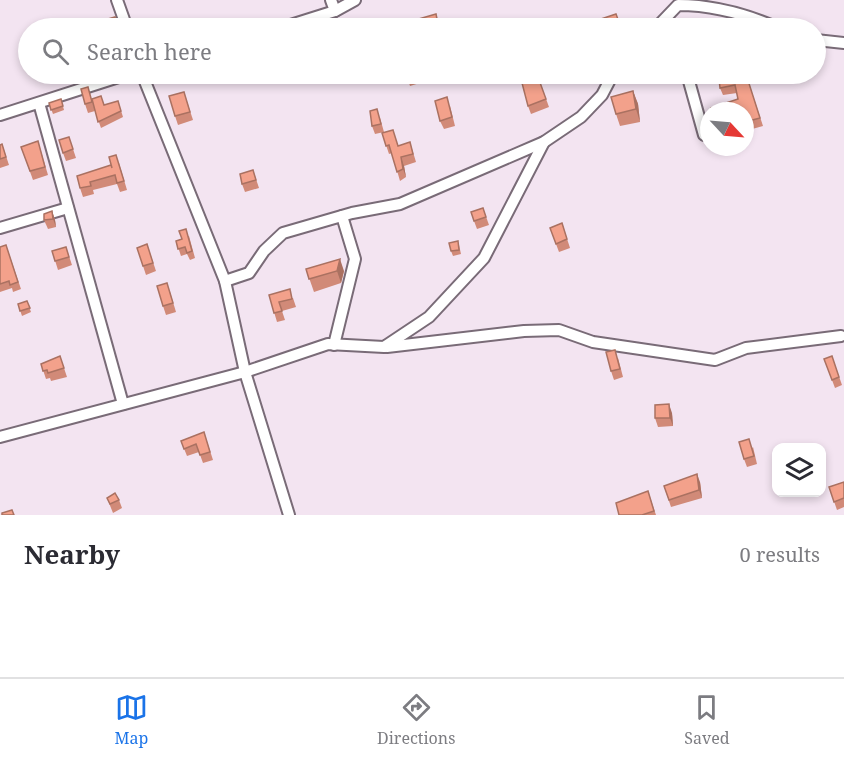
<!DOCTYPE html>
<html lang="en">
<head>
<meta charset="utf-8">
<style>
	:root { --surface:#fff; --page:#f7f7f7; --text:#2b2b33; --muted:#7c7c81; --line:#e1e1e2; --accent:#1a73e8 }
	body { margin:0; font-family:"Noto Serif",serif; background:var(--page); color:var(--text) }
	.controls { position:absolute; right:18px; bottom:18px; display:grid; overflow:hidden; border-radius:12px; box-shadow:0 3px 9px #0003 }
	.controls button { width:54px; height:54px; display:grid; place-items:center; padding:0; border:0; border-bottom:2px solid var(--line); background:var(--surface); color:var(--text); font:30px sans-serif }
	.compass { position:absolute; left:700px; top:102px; width:54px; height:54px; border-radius:50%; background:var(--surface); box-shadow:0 3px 9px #0003; rotate:116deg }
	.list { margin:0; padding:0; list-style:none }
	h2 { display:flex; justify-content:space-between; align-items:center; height:78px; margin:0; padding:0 24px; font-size:26px }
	h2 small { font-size:20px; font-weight:400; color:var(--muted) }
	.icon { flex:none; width:33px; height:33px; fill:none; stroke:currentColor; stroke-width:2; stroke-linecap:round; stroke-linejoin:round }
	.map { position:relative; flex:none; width:844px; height:515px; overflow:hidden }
	.search { position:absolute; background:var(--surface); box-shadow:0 3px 9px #0003; left:18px; right:18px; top:18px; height:66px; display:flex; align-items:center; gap:15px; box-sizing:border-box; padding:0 21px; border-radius:33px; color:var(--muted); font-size:22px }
	.sheet { height:162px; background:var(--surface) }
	nav { display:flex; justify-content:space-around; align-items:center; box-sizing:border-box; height:84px; border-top:2px solid var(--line); background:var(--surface); font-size:16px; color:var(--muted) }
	nav a { display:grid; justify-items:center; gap:3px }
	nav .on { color:var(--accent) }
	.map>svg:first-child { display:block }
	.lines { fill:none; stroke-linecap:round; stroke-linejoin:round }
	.minor-casing { stroke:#796b77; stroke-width:14 }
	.minor { stroke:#fff; stroke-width:10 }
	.wall { fill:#d18a78 }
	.shaded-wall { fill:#aa7161 }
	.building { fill:#f3a18b; stroke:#aa7161; stroke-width:1.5 }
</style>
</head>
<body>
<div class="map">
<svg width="844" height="515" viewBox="0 0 844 515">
	<rect width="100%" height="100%" fill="#f3e4f1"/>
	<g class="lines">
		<defs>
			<g id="minor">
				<polyline points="117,0 127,28"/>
				<polyline points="335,11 355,0"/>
				<polyline points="281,28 335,11 331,0"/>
				<path d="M656 28 678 5C714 5 746 14 778 28"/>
				<polyline points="816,40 844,43"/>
				<polyline points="142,74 225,281 245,372 289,515"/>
				<polyline points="687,74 704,135"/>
				<polyline points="39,103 123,404"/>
				<polyline points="0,115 128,74"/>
				<polyline points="0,228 68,208"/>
				<polyline points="225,281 249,273 264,251 283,233 352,213 400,204 544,142 581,117 602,95 613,74"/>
				<polyline points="334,345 355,259 342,216"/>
				<polyline points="387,347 524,331 559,330 593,342 715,360 746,348 841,336"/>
				<polyline points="0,437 245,372 328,344 384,347 429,317 484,258 544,142"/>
			</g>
		</defs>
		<!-- minor casing -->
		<use href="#minor" class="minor-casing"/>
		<!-- minor -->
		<use href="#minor" class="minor"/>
	</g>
	<!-- wall -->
	<g class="wall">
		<polygon points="436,14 440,28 416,28"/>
		<polygon points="616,14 621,28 604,28 601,19"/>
		<polygon points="332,74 348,74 334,78"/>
		<polygon points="406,74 420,74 423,82 410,86"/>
		<polygon points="746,74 763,126 745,131 745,111 738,99 737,93 723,95 720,88"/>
		<polygon points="538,77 549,107 531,114 528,106"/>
		<polygon points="633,91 638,104 640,122 620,126 616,114"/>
		<polygon points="184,92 193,120 178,125 175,116"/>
		<polygon points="61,99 64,110 53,114 49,103"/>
		<polygon points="92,99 104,105 118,101 123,117 101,128 95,111 88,113 85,104"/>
		<polygon points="450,106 455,126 444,129 440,121"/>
		<polygon points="380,118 384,132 375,134 372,126"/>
		<polygon points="382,133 398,146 410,142 416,162 404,166 406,177 400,181 392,153 389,154"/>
		<polygon points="69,137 76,158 66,161 63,153"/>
		<polygon points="38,141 48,175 33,180 21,147"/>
		<polygon points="2,144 9,165 0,168 0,145"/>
		<polygon points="119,163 127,190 120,192 117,184 93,190 94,194 83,197 80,188"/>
		<polygon points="253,170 259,188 245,192 242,184"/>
		<polygon points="483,208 489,225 477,229 474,221"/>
		<polygon points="52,211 55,220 56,227 48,229 44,220"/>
		<polygon points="562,223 570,248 559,252 550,228"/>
		<polygon points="189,236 195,258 190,260 187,254 181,256 176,241"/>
		<polygon points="147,244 156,271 146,275 137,248"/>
		<polygon points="6,245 21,289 13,292 12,288 0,292 0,247"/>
		<polygon points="459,245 461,254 453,256 451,251"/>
		<polygon points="66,247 72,265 58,270 52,251"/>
		<polygon points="306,269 344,271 341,283 314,292"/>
		<polygon points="170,292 176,312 166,315 163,306"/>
		<polygon points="269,295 293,298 296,307 282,311 285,320 277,322"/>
		<polygon points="27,301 31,312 22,316 18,304"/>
		<polygon points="60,356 67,377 51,381 50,378 46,379 41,364"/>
		<polygon points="832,356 842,385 835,388 824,359"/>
		<polygon points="618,358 623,377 614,380 611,371"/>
		<polygon points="672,413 673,426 658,427 655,418"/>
		<polygon points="204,432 213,460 203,463 199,452 187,456 181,441"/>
		<polygon points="753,447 757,464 747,467 744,459"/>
		<polygon points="700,482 702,498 671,507 664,486"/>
		<polygon points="844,482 844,507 837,510 829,487"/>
		<polygon points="648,491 656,515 619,515"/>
		<polygon points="107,498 119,500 122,508 113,513"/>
	</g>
	<!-- shaded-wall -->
	<g class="shaded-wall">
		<polygon points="633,91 638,104 640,122 636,109"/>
		<polygon points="401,157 404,166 406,177 403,169"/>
		<polygon points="52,211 55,220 56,227 53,219"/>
		<polygon points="340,259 344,271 341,283 337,271"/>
		<polygon points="669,404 672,413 673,426 670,418"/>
		<polygon points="697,474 700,482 702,498 699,490"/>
	</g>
	<!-- building -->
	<g class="building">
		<polygon points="436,14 438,24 425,28 416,28 415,20"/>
		<polygon points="616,14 619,22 604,28 601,19"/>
		<polygon points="115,17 119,28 103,28 101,21"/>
		<polygon points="729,22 731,28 712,28"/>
		<polygon points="514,23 515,28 503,28 503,26"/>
		<polygon points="706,25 707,28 692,28"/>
		<polygon points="406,74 420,74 407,78"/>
		<polygon points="735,74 746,74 760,118 745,122 745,111 712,111 711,108 738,99 735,85 720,88 719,79"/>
		<polygon points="538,77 546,99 528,106 522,83"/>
		<polygon points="88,87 92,102 85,104 81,89"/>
		<polygon points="633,91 636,109 616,114 611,97"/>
		<polygon points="184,92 190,112 175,116 169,96"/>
		<polygon points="101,96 104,105 118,101 121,111 98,122 92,99"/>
		<polygon points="447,97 452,117 440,121 435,101"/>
		<polygon points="61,99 63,106 51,110 49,103"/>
		<polygon points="377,109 381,124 372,126 370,111"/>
		<polygon points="393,130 398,146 410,142 413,154 401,157 403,169 397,172 389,145 386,146 382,133"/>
		<polygon points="69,137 73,149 63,153 59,140"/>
		<polygon points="38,141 45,167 30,171 21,147"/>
		<polygon points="2,144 6,157 0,159 0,145"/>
		<polygon points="116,155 124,181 117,183 115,175 90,182 91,186 80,188 77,176 111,165 112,168 109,157"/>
		<polygon points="253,170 256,180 242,184 240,174"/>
		<polygon points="483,208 486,217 474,221 471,212"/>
		<polygon points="52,211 53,219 44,220 44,214"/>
		<polygon points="562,223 567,239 556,244 550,228"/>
		<polygon points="186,229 192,251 187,253 185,247 178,249 176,241 182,239 179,231"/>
		<polygon points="458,241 459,250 451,251 449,243"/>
		<polygon points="147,244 153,263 143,266 137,248"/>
		<polygon points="6,245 18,282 10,285 9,281 0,284 0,247"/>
		<polygon points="66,247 69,257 55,261 52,251"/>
		<polygon points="340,259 337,271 309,279 306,269"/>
		<polygon points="167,283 173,303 163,306 157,286"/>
		<polygon points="290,289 292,299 279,302 282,311 274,313 269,295"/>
		<polygon points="27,301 30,308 20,311 18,304"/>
		<polygon points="615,350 620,369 611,371 606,352"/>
		<polygon points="60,356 64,368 48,373 47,370 43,371 41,364"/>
		<polygon points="832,356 839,377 832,380 824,359"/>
		<polygon points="669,404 670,418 655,418 655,405"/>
		<polygon points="204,432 210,452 200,455 196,444 184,449 181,441"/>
		<polygon points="749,439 754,456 744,459 739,442"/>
		<polygon points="697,474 699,490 669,500 664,486"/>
		<polygon points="844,482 844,498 834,502 829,487"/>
		<polygon points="648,491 654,511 642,515 619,515 616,503"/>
		<polygon points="115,493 119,500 110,504 107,498"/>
		<polygon points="12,510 14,515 2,515 2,513"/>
	</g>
</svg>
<div class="controls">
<button><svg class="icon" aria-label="layers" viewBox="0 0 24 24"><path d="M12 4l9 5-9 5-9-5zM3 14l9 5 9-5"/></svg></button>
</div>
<svg class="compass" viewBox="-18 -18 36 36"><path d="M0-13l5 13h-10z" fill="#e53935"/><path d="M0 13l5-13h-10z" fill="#7c7c81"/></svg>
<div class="search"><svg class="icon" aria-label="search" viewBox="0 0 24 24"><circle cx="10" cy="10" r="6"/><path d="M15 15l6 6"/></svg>Search here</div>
</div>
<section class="sheet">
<h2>Nearby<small>0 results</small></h2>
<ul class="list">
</ul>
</section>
<nav>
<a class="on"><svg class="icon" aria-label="map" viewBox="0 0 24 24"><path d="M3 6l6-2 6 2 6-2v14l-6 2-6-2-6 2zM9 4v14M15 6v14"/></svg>Map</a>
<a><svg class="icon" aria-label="directions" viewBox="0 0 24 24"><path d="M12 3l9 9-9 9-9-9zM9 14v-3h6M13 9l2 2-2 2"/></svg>Directions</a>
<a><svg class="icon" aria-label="saved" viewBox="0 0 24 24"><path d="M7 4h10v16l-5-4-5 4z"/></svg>Saved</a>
</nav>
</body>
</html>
